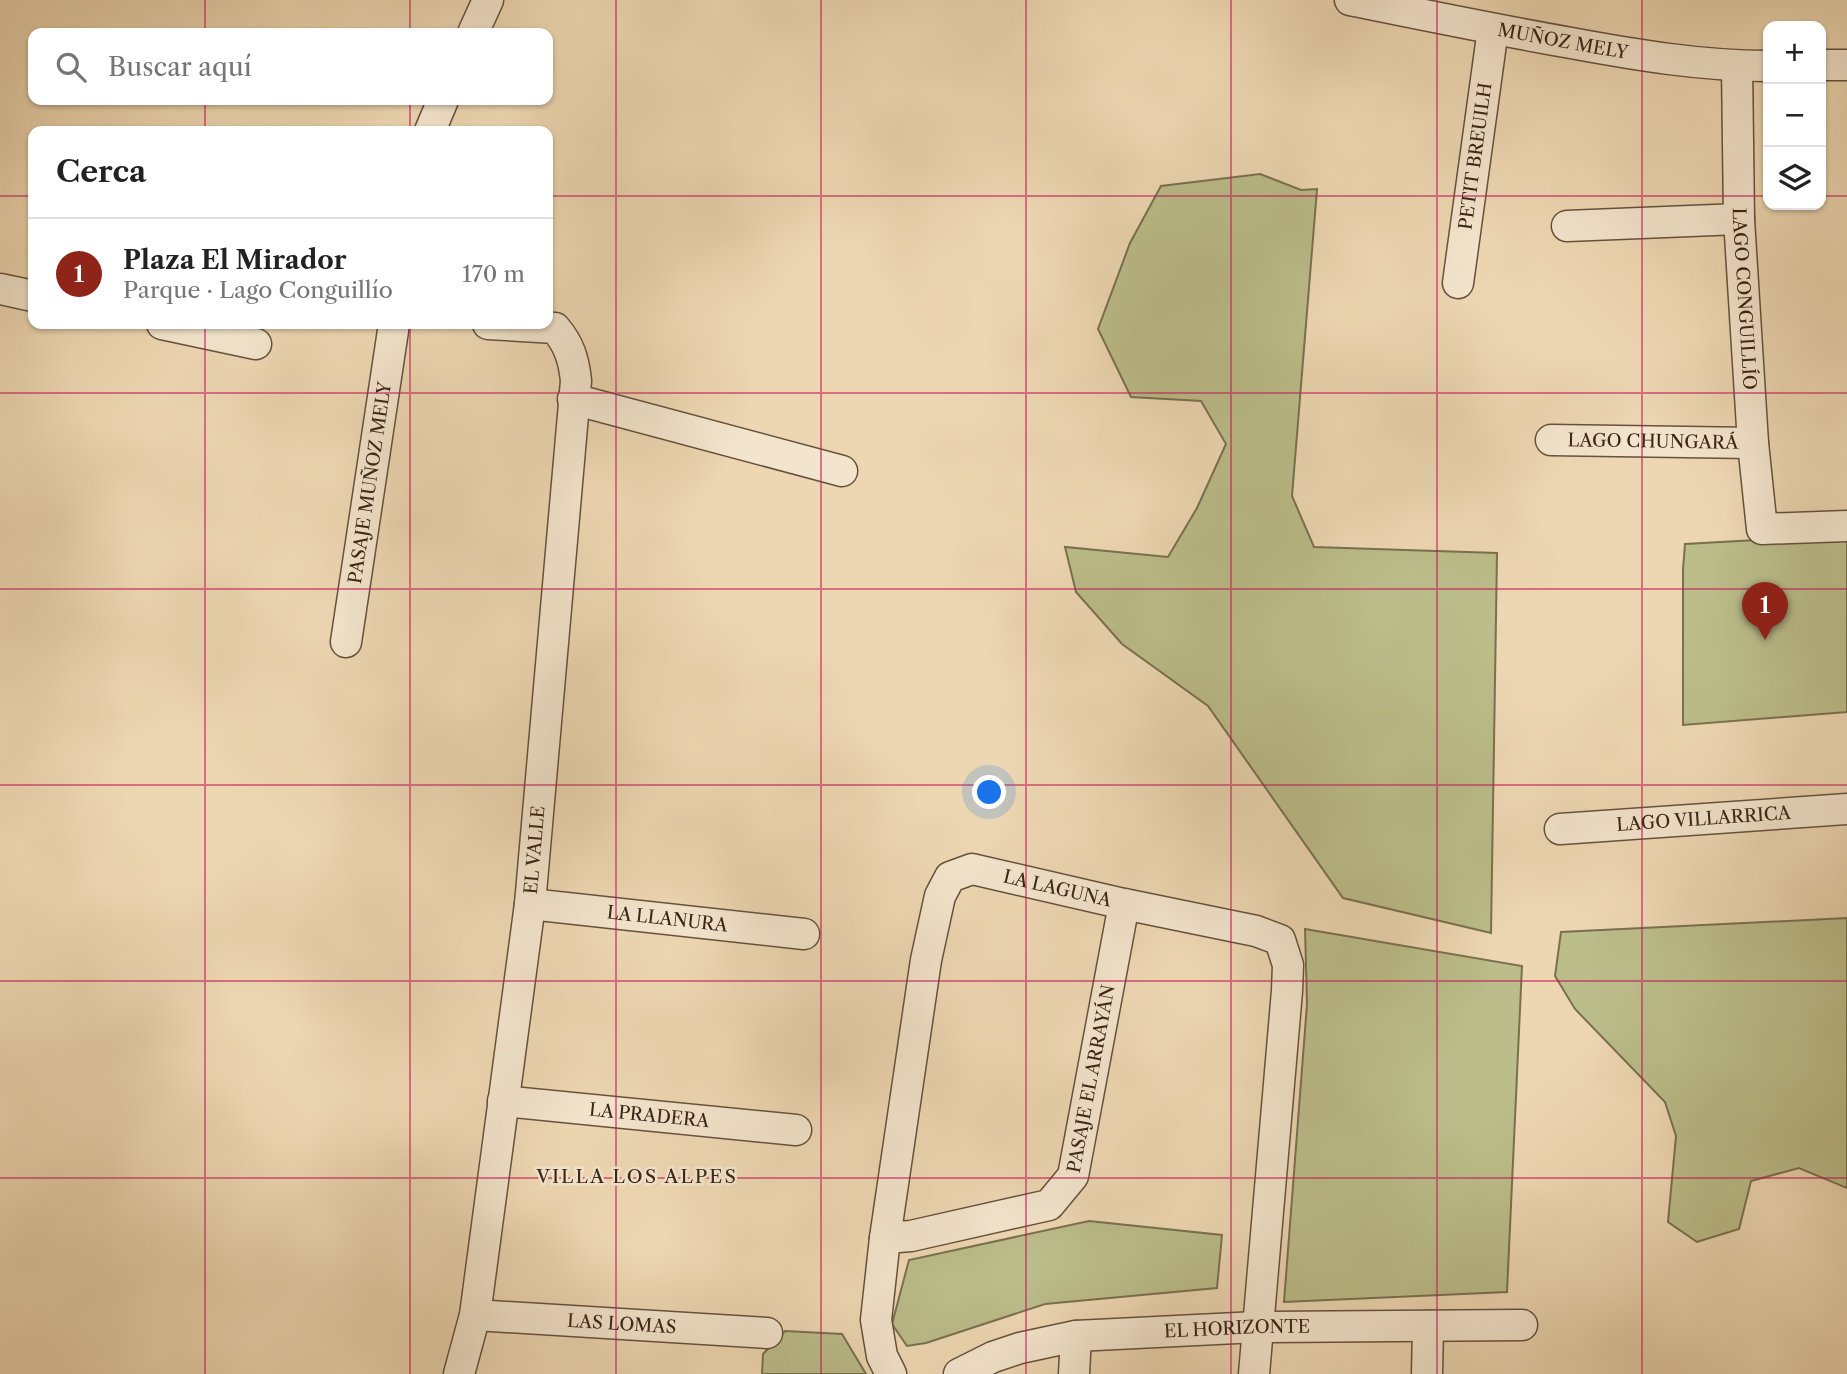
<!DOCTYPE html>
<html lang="es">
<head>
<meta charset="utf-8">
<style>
	:root { --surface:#fff; --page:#f2f2f2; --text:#222; --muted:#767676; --line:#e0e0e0; --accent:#8f2418 }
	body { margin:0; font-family:"Libre Caslon Text",serif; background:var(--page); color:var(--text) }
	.controls { position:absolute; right:21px; top:21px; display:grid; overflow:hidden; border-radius:14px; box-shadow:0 2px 5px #0004 }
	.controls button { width:63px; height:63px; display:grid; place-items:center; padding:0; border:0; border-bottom:2px solid var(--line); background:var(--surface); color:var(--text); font:35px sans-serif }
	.you { position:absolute; left:990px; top:793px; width:24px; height:24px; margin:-18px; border:5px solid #fff; border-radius:50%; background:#1a73e8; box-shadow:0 0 0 10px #1a73e833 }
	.badge { display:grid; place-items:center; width:46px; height:46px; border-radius:50%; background:var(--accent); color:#fff; font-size:23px; font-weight:700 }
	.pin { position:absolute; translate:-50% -58px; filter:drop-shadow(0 2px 4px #0008) }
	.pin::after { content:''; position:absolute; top:37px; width:24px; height:21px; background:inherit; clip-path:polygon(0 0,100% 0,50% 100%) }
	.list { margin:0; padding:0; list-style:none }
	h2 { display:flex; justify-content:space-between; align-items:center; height:91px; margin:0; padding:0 28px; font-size:30px }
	h2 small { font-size:23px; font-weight:400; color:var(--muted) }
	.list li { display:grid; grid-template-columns:46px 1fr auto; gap:21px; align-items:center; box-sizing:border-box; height:112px; padding:0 28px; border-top:2px solid var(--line) }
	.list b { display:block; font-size:26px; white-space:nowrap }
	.list p { margin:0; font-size:23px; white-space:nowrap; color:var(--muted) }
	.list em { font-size:23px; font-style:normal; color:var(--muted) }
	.icon { flex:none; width:38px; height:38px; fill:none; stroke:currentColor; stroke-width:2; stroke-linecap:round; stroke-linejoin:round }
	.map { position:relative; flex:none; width:1847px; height:1374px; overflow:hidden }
	.search { position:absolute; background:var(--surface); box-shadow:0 2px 5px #0004; left:28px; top:28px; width:525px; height:77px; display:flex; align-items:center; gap:18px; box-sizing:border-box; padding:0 24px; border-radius:14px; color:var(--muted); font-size:26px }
	.panel { position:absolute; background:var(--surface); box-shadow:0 2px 5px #0004; left:28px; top:126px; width:525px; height:203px; border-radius:14px }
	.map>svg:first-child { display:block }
	.green { fill:#bbbd8a; stroke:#7a7050; stroke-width:2 }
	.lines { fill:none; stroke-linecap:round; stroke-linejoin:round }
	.minor-casing { stroke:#66513e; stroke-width:33 }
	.minor { stroke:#f3e5cd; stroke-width:30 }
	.grid { fill:none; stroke:#c2185b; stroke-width:2; stroke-opacity:0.55 }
	.labels { text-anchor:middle; stroke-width:5; stroke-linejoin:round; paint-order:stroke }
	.street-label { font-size:18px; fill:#392417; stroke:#f3e5cd }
	.neighbourhood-label { font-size:19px; letter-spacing:2px; fill:#392417; stroke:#f3e5cd }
</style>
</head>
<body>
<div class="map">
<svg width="1847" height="1374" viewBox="0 0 1847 1374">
	<rect width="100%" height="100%" fill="#edd7b2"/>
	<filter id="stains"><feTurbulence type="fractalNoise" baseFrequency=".00286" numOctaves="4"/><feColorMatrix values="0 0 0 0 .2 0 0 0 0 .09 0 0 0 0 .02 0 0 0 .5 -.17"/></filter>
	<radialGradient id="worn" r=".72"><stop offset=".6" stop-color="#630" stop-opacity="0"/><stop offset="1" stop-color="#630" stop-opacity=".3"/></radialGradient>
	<!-- green -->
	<g class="green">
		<polygon points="1260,174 1301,190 1317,189 1292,496 1314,547 1497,553 1491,933 1343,898 1208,706 1122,644 1076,592 1065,547 1168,557 1197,508 1226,444 1201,401 1131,397 1098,329 1130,243 1161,186"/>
		<polygon points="1847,535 1847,712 1683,725 1683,569 1685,544"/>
		<polygon points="1847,918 1847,1188 1799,1168 1751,1181 1739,1229 1697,1242 1668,1222 1676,1136 1665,1102 1575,1009 1555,976 1561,932"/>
		<polygon points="1305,929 1522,966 1507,1292 1284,1302 1307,1004"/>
		<polygon points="1089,1221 1222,1235 1217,1288 1045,1304 926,1343 907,1346 892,1324 909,1260"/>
		<polygon points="785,1331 842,1334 866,1374 762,1374 763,1354"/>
	</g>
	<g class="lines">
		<defs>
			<g id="minor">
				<path id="s1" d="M1350 0C1424 15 1497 30 1571 43 1636 55 1702 66 1768 66"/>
				<polyline points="473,33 488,0"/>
				<polyline points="1821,65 1847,65"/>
				<path id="s2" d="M1737 66 1739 219 1753 443 1762 529 1847 526"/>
				<polyline points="430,131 443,100"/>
				<polyline points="1567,226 1739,219"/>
				<path id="s3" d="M1458 283 1493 29"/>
				<polyline points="0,289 33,296"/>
				<polyline points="162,324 256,344"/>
				<polyline points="573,399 842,471"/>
				<path id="s4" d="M1551 440 1753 443"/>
				<path id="s5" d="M346 642 394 324"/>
				<path id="s6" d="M1560 829 1847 809"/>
				<path id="s7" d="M530 904 804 934"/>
				<path id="s8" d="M503 1101 796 1130"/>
				<path id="s9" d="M885 1238 911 1236 1049 1205 1073 1176 1124 904"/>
				<path id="s10" d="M475 1315 767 1333"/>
				<path id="s11" d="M459 1374 475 1315 530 904 576 381C574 360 569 344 555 328L488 324"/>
				<path id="s12" d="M891 1374 882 1356 876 1320 885 1238 926 960 940 896 950 877 972 869 1124 904 1256 931 1280 940 1288 965 1287 991 1254 1374"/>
				<path id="s13" d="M959 1374 993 1357 1020 1348 1076 1336 1257 1327 1522 1325"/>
				<polyline points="1074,1374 1076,1336"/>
				<polyline points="1427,1374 1428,1326"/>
			</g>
		</defs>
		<!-- minor casing -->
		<use href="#minor" class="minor-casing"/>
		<!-- minor -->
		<use href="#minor" class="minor"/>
	</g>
	<!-- grid -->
	<path class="grid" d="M205 0V33M410 0V33M616 0V1374M821 0V1374M1026 0V1374M1231 0V1374M1437 0V1374M1642 0V1374M205 100V131M410 100V131M0 196H33M548 196H1768M1821 196H1847M205 324V1374M410 324V1374M0 393H1847M0 589H1847M0 785H1847M0 981H1847M0 1178H1847"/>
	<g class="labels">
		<!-- street labels -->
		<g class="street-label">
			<text dy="6" stroke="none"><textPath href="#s1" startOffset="217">MUÑOZ MELY</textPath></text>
			<text dy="6" stroke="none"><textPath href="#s3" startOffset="128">PETIT BREUILH</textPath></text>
			<text dy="6" stroke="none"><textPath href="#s2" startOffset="233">LAGO CONGUILLÍO</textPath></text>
			<text dy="6" stroke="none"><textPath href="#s4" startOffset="102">LAGO CHUNGARÁ</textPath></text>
			<text dy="6" stroke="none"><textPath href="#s5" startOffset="161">PASAJE MUÑOZ MELY</textPath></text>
			<text dy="6" stroke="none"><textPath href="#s6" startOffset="144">LAGO VILLARRICA</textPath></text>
			<text dy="6" stroke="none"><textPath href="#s11" startOffset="530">EL VALLE</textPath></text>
			<text dy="6" stroke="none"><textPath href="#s12" startOffset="618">LA LAGUNA</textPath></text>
			<text dy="6" stroke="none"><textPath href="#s7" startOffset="138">LA LLANURA</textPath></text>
			<text dy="6" stroke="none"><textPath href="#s9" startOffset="304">PASAJE EL ARRAYÁN</textPath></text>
			<text dy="6" stroke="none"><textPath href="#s8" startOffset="147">LA PRADERA</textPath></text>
			<text dy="6" stroke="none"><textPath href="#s10" startOffset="147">LAS LOMAS</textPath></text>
			<text dy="6" stroke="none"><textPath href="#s13" startOffset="285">EL HORIZONTE</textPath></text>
		</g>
		<!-- neighbourhood labels -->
		<g class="neighbourhood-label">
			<text x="637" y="1183">VILLA LOS ALPES</text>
		</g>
	</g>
	<rect width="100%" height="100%" filter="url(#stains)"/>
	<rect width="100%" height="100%" fill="url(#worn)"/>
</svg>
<div class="controls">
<button>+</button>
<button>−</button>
<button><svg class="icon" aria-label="layers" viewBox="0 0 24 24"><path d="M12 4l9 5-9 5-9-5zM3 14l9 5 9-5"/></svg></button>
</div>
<div class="you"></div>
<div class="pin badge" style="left:1765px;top:640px">1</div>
<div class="search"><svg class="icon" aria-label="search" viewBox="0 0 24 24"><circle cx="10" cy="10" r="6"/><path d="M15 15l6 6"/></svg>Buscar aquí</div>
<section class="panel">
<h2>Cerca<small></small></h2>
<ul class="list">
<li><span class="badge">1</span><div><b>Plaza El Mirador</b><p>Parque · Lago Conguillío</p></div><em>170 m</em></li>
</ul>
</section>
</div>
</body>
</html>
